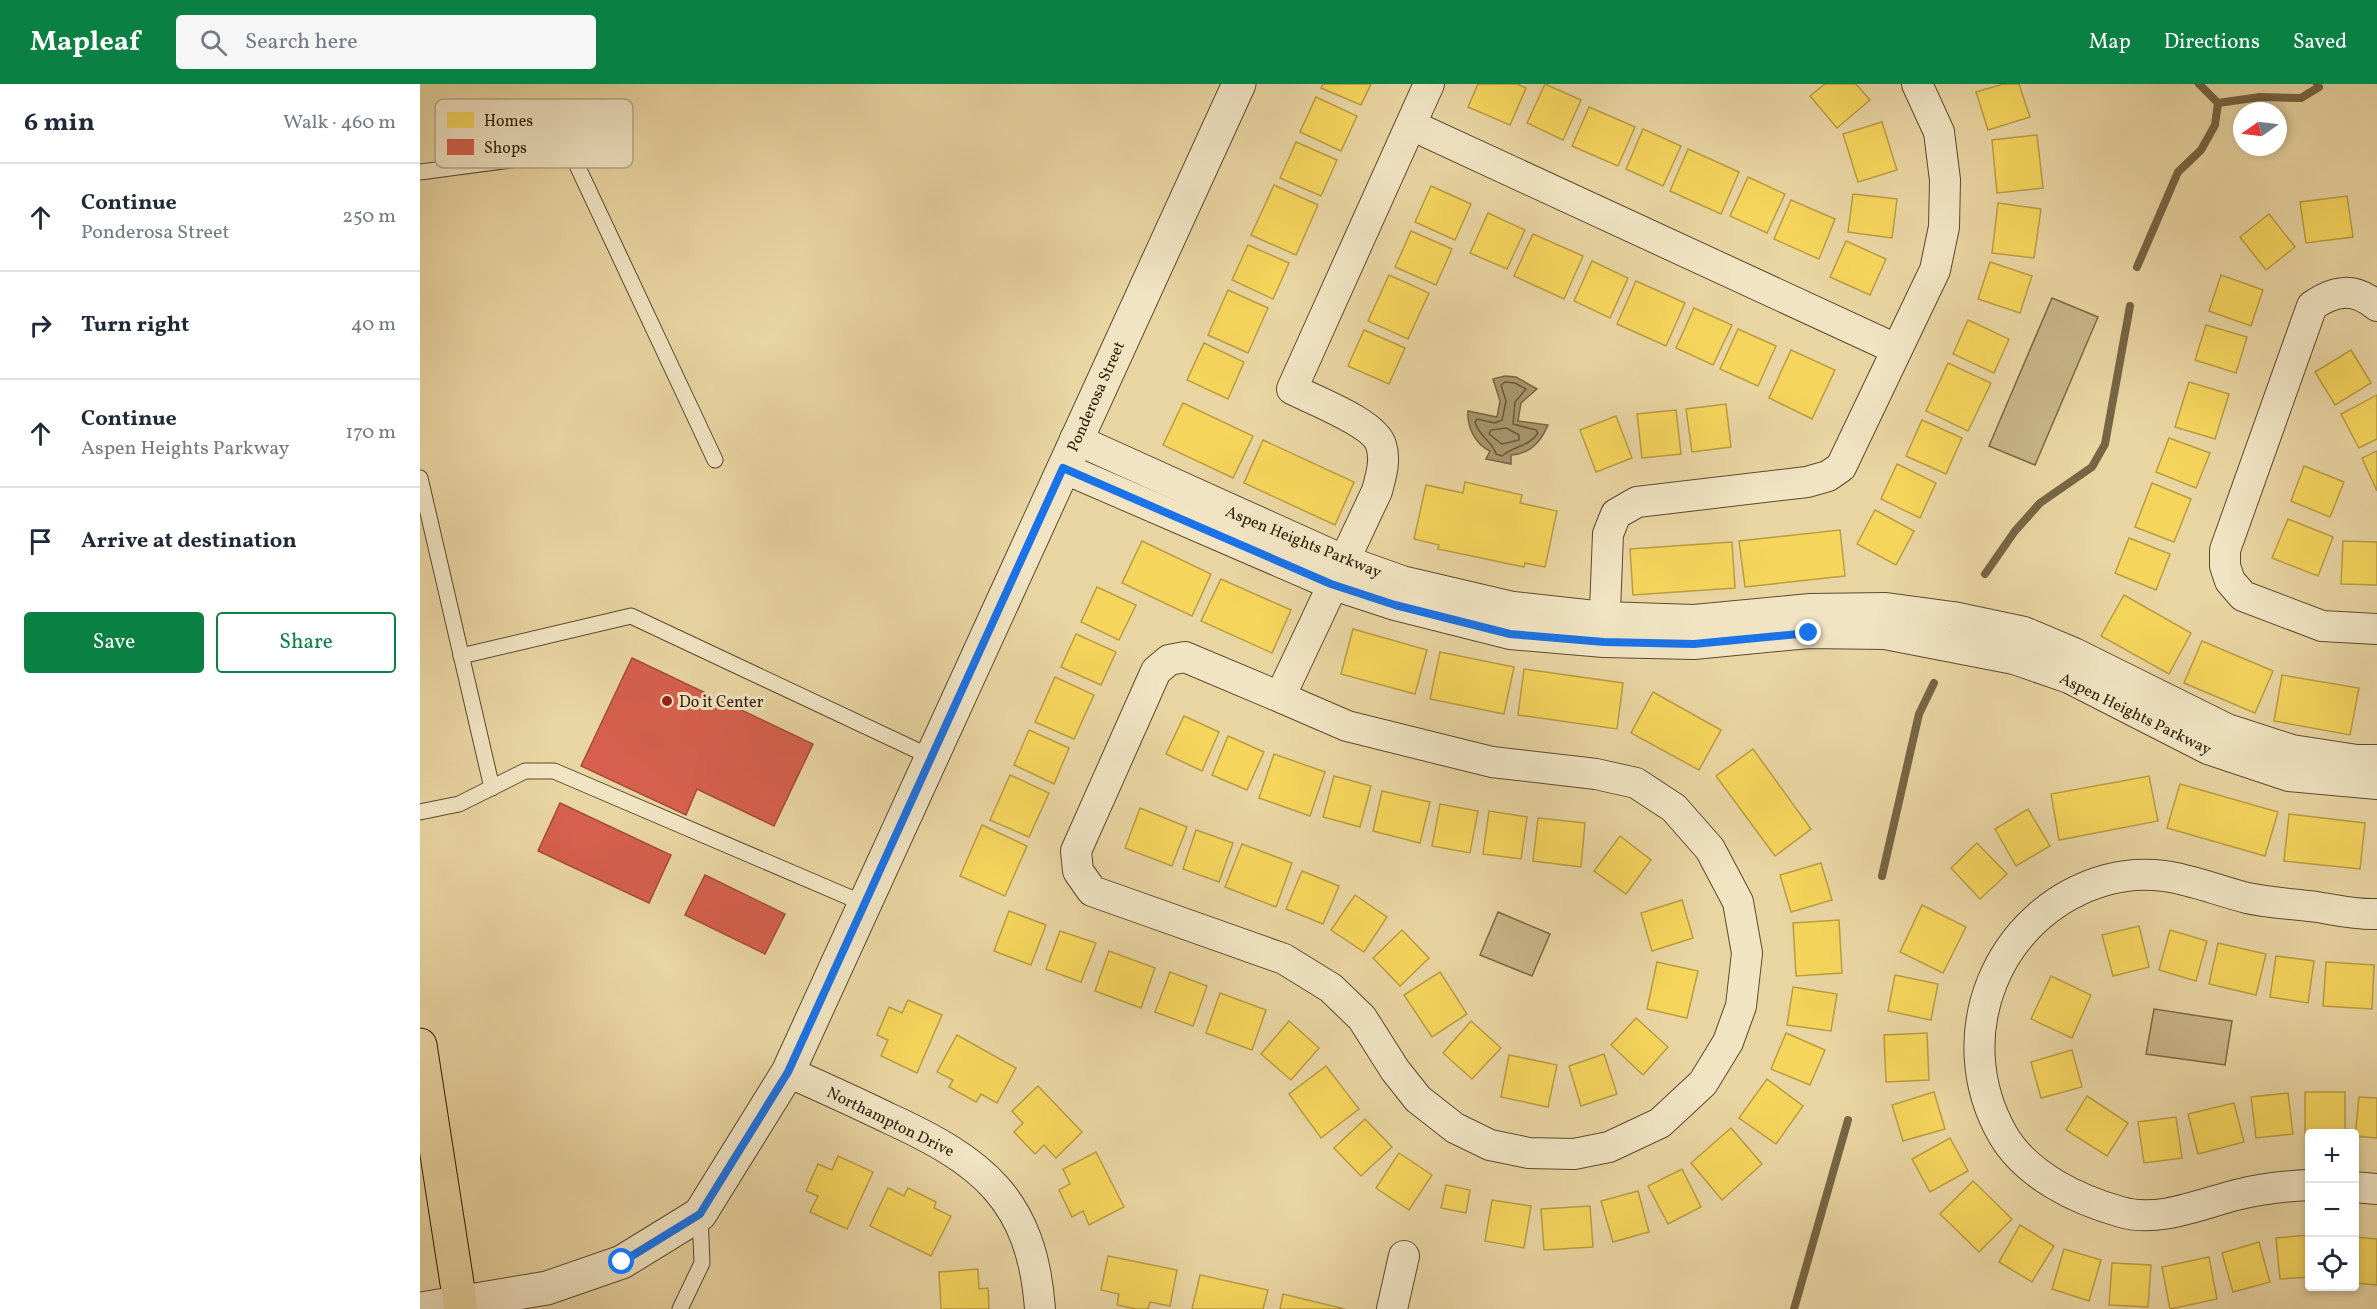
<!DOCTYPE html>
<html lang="en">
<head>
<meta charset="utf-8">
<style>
	:root { --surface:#fff; --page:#f6f6f7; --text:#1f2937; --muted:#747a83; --line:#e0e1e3; --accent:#0b8043 }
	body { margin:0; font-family:Vollkorn,serif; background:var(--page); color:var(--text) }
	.controls { position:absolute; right:18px; bottom:18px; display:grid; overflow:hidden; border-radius:6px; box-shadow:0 3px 9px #0003 }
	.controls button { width:54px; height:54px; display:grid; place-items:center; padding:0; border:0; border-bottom:2px solid var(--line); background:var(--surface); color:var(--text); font:30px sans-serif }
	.compass { position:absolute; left:1813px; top:18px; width:54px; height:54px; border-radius:50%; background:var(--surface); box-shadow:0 3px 9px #0003; rotate:256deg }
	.stop { position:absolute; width:18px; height:18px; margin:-14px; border:4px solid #1a73e8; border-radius:50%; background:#fff }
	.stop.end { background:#1a73e8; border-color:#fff; box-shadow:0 2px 6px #0008 }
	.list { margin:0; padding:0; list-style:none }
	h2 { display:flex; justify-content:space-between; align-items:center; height:78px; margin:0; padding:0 24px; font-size:26px }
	h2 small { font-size:20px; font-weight:400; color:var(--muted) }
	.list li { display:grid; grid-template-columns:39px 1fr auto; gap:18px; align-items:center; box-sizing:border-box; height:108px; padding:0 24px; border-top:2px solid var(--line) }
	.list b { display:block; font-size:22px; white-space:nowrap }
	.list p { margin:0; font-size:20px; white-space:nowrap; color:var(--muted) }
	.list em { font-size:20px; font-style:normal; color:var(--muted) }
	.actions { display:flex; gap:12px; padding:18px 24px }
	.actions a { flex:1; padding:14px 0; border:2px solid var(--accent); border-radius:6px; text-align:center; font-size:21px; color:var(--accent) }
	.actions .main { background:var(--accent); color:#fff }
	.icon { flex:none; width:33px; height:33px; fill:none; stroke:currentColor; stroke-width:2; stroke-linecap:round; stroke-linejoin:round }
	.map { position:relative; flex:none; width:1957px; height:1225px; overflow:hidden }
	header { display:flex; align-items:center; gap:36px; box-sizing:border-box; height:84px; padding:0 30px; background:var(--accent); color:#fff }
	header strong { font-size:28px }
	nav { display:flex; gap:33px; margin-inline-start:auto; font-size:21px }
	.search { width:420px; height:54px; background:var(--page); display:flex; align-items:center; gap:15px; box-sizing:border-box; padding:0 21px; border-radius:6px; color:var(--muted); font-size:22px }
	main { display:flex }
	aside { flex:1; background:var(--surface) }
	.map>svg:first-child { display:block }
	.green { fill:#c9b587; stroke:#7b6846; stroke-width:1.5 }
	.water { fill:#a9966d; stroke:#776544; stroke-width:1.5 }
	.homes { fill:#f6d55c; stroke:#ba9d42; stroke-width:1.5 }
	.shops { fill:#d6604d; stroke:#a34b38; stroke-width:1.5 }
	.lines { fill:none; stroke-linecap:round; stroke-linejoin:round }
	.shore { stroke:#6b583a; stroke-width:1.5 }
	.stream { stroke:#776544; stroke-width:8 }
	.service-casing { stroke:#5c4a2d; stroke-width:17 }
	.minor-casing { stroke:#5c4a2d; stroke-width:32 }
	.tertiary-casing { stroke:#5c4a2d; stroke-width:35 }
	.primary-casing { stroke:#2d1b06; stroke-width:35 }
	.service { stroke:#f1e4c3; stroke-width:15 }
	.minor { stroke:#f1e4c3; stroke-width:30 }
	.tertiary { stroke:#f1e4c3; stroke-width:33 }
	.primary { stroke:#e9d5a2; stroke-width:33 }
	.route { stroke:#1a73e8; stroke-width:8 }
	.poi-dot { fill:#8f2418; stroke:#f1e4c3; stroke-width:2 }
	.labels { text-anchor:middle; stroke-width:6; stroke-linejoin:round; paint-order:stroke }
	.street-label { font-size:16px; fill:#2d1b06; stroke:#f1e4c3 }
	.poi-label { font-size:16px; fill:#2d1b06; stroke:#f1e4c3; text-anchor:start }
	.key { fill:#f1e4c3; stroke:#b6a88a; stroke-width:1.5 }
	.key-label { font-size:16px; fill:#2d1b06 }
</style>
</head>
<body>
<header>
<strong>Mapleaf</strong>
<div class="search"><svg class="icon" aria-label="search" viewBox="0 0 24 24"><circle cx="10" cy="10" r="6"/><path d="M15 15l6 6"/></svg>Search here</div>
<nav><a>Map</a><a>Directions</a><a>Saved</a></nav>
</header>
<main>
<aside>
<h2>6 min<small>Walk · 460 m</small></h2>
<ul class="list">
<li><svg class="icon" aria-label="ahead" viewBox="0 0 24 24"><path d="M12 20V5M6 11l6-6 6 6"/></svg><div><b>Continue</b><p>Ponderosa Street</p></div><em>250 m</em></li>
<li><svg class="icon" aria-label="right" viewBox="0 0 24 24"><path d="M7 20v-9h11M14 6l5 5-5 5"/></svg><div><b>Turn right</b></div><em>40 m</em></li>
<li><svg class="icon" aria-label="ahead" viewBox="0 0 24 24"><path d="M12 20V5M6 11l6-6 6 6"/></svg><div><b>Continue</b><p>Aspen Heights Parkway</p></div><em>170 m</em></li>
<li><svg class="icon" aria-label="arrive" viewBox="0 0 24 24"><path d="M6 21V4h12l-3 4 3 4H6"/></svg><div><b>Arrive at destination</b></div></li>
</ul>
<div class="actions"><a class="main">Save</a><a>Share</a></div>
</aside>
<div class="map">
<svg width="1957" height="1225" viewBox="0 0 1957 1225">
	<rect width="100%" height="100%" fill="#e9d5a2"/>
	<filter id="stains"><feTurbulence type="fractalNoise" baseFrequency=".00333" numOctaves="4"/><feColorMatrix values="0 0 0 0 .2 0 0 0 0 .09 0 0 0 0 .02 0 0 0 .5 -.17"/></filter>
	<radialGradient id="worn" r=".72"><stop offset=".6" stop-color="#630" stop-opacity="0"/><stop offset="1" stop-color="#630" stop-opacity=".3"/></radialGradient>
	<!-- green -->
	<g class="green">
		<polygon points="1632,214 1678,233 1615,381 1569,362"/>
		<polygon points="1078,828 1130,850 1112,892 1060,871"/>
		<polygon points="1734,925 1812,937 1805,981 1726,970"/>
	</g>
	<!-- water -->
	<path class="water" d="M1085 292 1096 293 1117 305 1101 319 1098 337 1128 341C1121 358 1110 370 1091 371V380L1066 375 1070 367C1055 360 1047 343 1048 327L1077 333 1080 317 1073 295Z"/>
	<!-- homes -->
	<g class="homes">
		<polygon points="903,0 951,0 941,21 901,4"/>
		<polygon points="1058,0 1097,0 1106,4 1090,41 1048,23"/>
		<polygon points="1125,0 1161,16 1143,56 1107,39"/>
		<polygon points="1405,0 1436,0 1450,16 1417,44 1390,12"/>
		<polygon points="1583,0 1599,0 1610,33 1568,46 1556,8"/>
		<polygon points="896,13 937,32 921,67 880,48"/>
		<polygon points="1169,23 1215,43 1198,82 1152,62"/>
		<polygon points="1462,38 1477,86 1438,98 1423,50"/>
		<polygon points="1223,45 1261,62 1243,102 1206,85"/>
		<polygon points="1617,51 1623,104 1577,109 1572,56"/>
		<polygon points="876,58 917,76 901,112 860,94"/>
		<polygon points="1268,65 1319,88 1301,130 1250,107"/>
		<polygon points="1328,93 1365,110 1347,149 1310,132"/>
		<polygon points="854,101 898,121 876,171 831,151"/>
		<polygon points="1011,102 1051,120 1035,156 995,138"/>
		<polygon points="1433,110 1477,115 1472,154 1428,148"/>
		<polygon points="1927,112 1933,153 1886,159 1880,118"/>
		<polygon points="1371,116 1415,135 1399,175 1354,155"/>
		<polygon points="1578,119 1621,125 1614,174 1572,169"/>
		<polygon points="1068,129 1105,146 1087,185 1050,169"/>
		<polygon points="1849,130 1875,163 1846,186 1820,153"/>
		<polygon points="991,147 1032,165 1016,201 975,183"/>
		<polygon points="1113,150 1163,172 1144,215 1094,192"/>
		<polygon points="1426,157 1466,175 1450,211 1410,193"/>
		<polygon points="828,161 869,179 853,215 812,196"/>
		<polygon points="1172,177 1208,194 1190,234 1154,217"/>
		<polygon points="1570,178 1612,192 1600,229 1558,215"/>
		<polygon points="969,191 1009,209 988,255 948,237"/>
		<polygon points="1801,191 1843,206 1831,242 1789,227"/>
		<polygon points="1216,197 1265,219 1246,262 1197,240"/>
		<polygon points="808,206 848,224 828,269 788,251"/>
		<polygon points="1274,224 1312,241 1293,281 1256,264"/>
		<polygon points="1548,236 1589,255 1574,289 1533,270"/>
		<polygon points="1786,241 1827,253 1816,289 1775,276"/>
		<polygon points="1318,245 1356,262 1338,302 1300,285"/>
		<polygon points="944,246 985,264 969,300 928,282"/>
		<polygon points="784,259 824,278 808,315 767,296"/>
		<polygon points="1371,266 1415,286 1392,335 1349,314"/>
		<polygon points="1931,266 1951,299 1915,321 1895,288"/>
		<polygon points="1528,279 1571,299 1548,347 1506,327"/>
		<polygon points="1769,298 1809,310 1795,355 1755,343"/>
		<polygon points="1957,311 1957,355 1939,364 1921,330"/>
		<polygon points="763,319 833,352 813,394 743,361"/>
		<polygon points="1306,320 1311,363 1272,368 1266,325"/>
		<polygon points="1256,326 1261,370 1222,374 1217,330"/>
		<polygon points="1196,332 1212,374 1176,388 1160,346"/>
		<polygon points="1502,336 1542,354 1526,390 1486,372"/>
		<polygon points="1749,354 1790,369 1776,404 1736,388"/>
		<polygon points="843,356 934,398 915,441 824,399"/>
		<polygon points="1957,367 1957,407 1942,374"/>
		<polygon points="1477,380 1516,399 1500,434 1461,415"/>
		<polygon points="1884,382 1924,398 1910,433 1871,417"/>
		<polygon points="1045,398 1102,411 1100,419 1137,427 1125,483 1105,479 1104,483 1018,465 1019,461 994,455 1006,401 1043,409"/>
		<polygon points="1732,399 1771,415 1754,458 1715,443"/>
		<polygon points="1455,426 1494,447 1476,481 1437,460"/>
		<polygon points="1868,435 1913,453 1898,492 1852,474"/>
		<polygon points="1420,446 1425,492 1325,503 1319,457"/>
		<polygon points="1709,454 1750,470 1736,506 1695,489"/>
		<polygon points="722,457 791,490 772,532 702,499"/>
		<polygon points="1923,457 1957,458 1957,501 1921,500"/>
		<polygon points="1312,458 1315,504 1213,511 1210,465"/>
		<polygon points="801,495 871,526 852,569 781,537"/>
		<polygon points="677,503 716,521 699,556 661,538"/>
		<polygon points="1704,511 1771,549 1749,590 1681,552"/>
		<polygon points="933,545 1007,566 995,610 921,590"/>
		<polygon points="656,550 696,568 681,601 641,583"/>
		<polygon points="1782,557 1853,587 1835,629 1764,599"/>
		<polygon points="1020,568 1094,583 1084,630 1010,615"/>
		<polygon points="1104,585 1203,599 1197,645 1098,631"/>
		<polygon points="1862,591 1939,604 1930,651 1854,637"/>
		<polygon points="635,593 674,611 654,655 615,638"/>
		<polygon points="1233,608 1301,646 1279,686 1211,649"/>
		<polygon points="764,632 799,648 782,687 746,670"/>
		<polygon points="609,646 649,664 634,700 594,681"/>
		<polygon points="808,652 844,668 827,706 792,691"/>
		<polygon points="1333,665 1391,745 1355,772 1296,692"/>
		<polygon points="854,670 905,688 890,732 839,714"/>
		<polygon points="590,691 629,709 609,753 570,736"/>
		<polygon points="914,692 951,702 940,743 903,733"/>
		<polygon points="1729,692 1738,737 1639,756 1631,710"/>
		<polygon points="1760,700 1858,728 1845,772 1747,744"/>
		<polygon points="962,707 1010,718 1000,759 953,747"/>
		<polygon points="1020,720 1058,727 1050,769 1012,762"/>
		<polygon points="720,724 767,743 752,782 705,764"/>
		<polygon points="1608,725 1630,762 1596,782 1575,745"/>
		<polygon points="1069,727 1107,733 1101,775 1063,770"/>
		<polygon points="1869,730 1945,739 1940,785 1864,777"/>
		<polygon points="1118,734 1165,739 1161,783 1113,777"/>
		<polygon points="562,741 607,762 585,812 540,792"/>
		<polygon points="776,746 813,759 799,798 763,785"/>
		<polygon points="1200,752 1231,776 1206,810 1174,787"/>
		<polygon points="1557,759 1587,790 1560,815 1531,784"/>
		<polygon points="822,760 872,779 856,823 805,803"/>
		<polygon points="1401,779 1412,816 1371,828 1360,791"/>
		<polygon points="882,787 919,802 903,840 866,825"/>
		<polygon points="935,811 967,833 944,868 911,846"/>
		<polygon points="1262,816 1273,854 1232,867 1221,829"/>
		<polygon points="1502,821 1546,843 1523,889 1480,868"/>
		<polygon points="589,827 626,841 611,881 574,867"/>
		<polygon points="1419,836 1422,889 1376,892 1373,839"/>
		<polygon points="1719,842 1729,883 1693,892 1682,851"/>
		<polygon points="982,846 1009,874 980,902 953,874"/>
		<polygon points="1750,846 1787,857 1776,897 1739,886"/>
		<polygon points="640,847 676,859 661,898 626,885"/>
		<polygon points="1798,859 1846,870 1836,911 1789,900"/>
		<polygon points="689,867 735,884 721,924 675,907"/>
		<polygon points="1856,872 1894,877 1888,919 1850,913"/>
		<polygon points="1237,878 1278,887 1267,934 1227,925"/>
		<polygon points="1906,878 1954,881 1952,925 1903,922"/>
		<polygon points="750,888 787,902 773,942 735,928"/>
		<polygon points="1020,888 1047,930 1012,953 984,911"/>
		<polygon points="1475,891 1518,900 1511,936 1468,927"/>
		<polygon points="1631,892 1671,911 1652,954 1611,935"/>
		<polygon points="1373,903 1417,910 1411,947 1367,941"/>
		<polygon points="800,909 846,926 832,966 786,949"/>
		<polygon points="488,916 522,931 497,989 461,972 468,956 457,951 469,923 482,929"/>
		<polygon points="1216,934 1248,963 1223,991 1191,961"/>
		<polygon points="869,937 899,964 871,996 841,970"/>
		<polygon points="1051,937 1081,964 1052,995 1023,969"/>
		<polygon points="1366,949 1405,966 1390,1001 1351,985"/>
		<polygon points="1507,949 1509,996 1466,998 1464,951"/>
		<polygon points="537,951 596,984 577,1019 561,1010 556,1018 529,1003 533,996 517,988"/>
		<polygon points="1652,966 1662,1003 1621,1014 1611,978"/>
		<polygon points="1184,970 1197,1010 1161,1022 1149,982"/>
		<polygon points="1089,971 1137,981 1128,1023 1081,1013"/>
		<polygon points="906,982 939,1025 901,1054 869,1010"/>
		<polygon points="1347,995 1383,1022 1356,1060 1319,1034"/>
		<polygon points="618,1002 662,1048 636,1074 624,1061 615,1070 594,1048 603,1039 592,1027"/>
		<polygon points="1514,1008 1525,1045 1483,1057 1472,1021"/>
		<rect x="1885" y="1008" width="40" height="42"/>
		<polygon points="1868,1009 1873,1050 1836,1054 1831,1013"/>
		<polygon points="1667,1012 1708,1039 1687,1072 1646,1046"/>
		<polygon points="1939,1013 1957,1014 1957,1054 1935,1052"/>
		<polygon points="1814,1019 1824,1058 1778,1070 1768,1030"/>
		<polygon points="1756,1033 1762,1074 1724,1079 1718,1038"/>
		<polygon points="945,1035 972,1063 941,1092 914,1064"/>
		<polygon points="1311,1044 1342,1080 1302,1116 1271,1079"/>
		<polygon points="1530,1054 1548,1087 1510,1108 1492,1075"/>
		<polygon points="676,1068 704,1123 669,1141 663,1127 652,1133 639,1106 650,1100 643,1085"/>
		<polygon points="979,1069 1012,1091 989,1126 956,1104"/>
		<polygon points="418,1072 453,1088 427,1145 390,1128 398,1112 386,1107 398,1080 412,1086"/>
		<polygon points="1262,1085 1281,1123 1248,1140 1228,1102"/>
		<polygon points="1553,1097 1592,1135 1559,1168 1520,1130"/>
		<polygon points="1026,1101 1050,1106 1046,1129 1021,1124"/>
		<polygon points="468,1104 484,1112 488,1104 516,1118 514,1124 531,1132 511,1172 450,1142"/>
		<polygon points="1218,1107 1229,1148 1193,1158 1181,1117"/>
		<polygon points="1072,1116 1111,1122 1104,1164 1065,1157"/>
		<polygon points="1170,1122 1173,1163 1124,1166 1121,1125"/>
		<polygon points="1600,1141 1634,1162 1612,1198 1579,1178"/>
		<polygon points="1890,1151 1890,1193 1860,1195 1856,1154"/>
		<polygon points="1934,1153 1957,1155 1957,1201 1934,1199"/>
		<polygon points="1839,1158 1850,1198 1813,1208 1802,1169"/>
		<polygon points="1644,1165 1681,1176 1669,1217 1632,1205"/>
		<polygon points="688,1172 757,1186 750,1222 730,1218 728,1225 716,1225 697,1221 699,1210 681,1206"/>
		<polygon points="1789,1173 1797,1215 1750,1225 1742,1183"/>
		<polygon points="1692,1179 1731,1181 1728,1223 1689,1221"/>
		<polygon points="558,1185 559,1205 568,1204 569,1225 521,1225 519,1188"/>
		<polygon points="780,1191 848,1206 843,1225 772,1225"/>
		<polygon points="863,1210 925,1225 860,1225"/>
	</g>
	<!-- shops -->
	<g class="shops">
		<polygon points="212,574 393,660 354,742 277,705 266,731 161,682"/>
		<polygon points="140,719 251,771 229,819 118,767"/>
		<polygon points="285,791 365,830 345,870 265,831"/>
	</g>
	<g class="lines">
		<!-- shore -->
		<g class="shore">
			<path d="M1085 298 1095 299 1106 305 1095 318 1093 340 1116 346 1118 349C1109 363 1093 362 1082 372L1076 370C1073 358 1059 353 1055 338L1057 335 1075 339 1082 336 1086 317 1081 301Z"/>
			<polygon points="1086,344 1099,351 1099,356 1082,360 1069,350 1071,346"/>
		</g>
		<!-- stream -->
		<g class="stream">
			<polyline points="1779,0 1798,19 1840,13 1881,14 1899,3 1897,0"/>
			<polyline points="1717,183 1758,88 1781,66 1795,41 1798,19"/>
			<polyline points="1565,490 1595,447 1620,419 1672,383 1685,360 1710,222"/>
			<polyline points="1462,792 1499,630 1514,599"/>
			<polyline points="1374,1225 1428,1036"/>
		</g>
		<defs>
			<g id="service">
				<polyline points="0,88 113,73 147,60 295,376"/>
				<polyline points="0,394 72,704"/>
				<polyline points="41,572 211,532 511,673"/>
				<polyline points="0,728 39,720 105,687 134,687 445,820"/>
				<polyline points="260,1225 282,1179 280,1130"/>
			</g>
			<g id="minor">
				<polyline points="991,41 1476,265"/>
				<path d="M1957 222C1934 203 1915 206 1892 222L1805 466V482L1810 497 1823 512 1902 542 1957 545"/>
				<polyline points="655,355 923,476 982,497 1093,523 1184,533 1274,536 1390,525 1466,524 1533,533 1604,548 1654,569 1807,645 1872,666 1937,676 1957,676"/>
				<polyline points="643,384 911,500 975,521 1090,550 1184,558 1274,560 1389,549 1465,550 1594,575 1649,594 1788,665 1869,692 1957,700"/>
				<polyline points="1184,552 1188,450 1196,430 1217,418 1387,398 1408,392 1421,383 1515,186 1524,143 1525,96 1519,48 1497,0"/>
				<path d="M860 613 927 642 1072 678 1176 690 1216 699 1254 724 1290 765 1318 818 1327 869 1321 922 1308 958 1283 999 1240 1039 1189 1063 1154 1070 1109 1069 1070 1061 1035 1044 998 1015 975 986 942 934 911 904 864 875 672 807 658 787 656 767 736 587 749 576 765 573 860 613 957 407C961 392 966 376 961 361 955 339 893 316 872 305L1009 0"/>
				<path d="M368 988C402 1003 435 1018 468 1034 562 1077 612 1115 620 1225"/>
				<path d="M1890 1101C1865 1102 1840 1105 1816 1111 1781 1120 1738 1139 1701 1128 1658 1116 1607 1092 1583 1051 1526 952 1577 827 1686 796 1740 781 1777 801 1827 814 1850 819 1874 820 1897 823 1916 826 1937 831 1957 830"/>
				<polyline points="1934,1103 1957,1105"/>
				<polyline points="972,1225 984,1172"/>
			</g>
			<polyline id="tertiary" points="1,1225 127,1204 202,1178 280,1130 368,988 819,0"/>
			<polyline id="primary" points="0,961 41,1225"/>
		</defs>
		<!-- service casing -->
		<use href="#service" class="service-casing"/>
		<!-- minor casing -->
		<use href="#minor" class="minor-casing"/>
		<!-- tertiary casing -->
		<use href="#tertiary" class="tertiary-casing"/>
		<!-- primary casing -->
		<use href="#primary" class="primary-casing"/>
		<!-- service -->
		<use href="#service" class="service"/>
		<!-- minor -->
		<use href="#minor" class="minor"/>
		<!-- tertiary -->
		<use href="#tertiary" class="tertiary"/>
		<!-- primary -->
		<use href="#primary" class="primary"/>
	</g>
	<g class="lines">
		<!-- route -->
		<polyline class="route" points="202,1178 280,1130 368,988 643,384 911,500 975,521 1090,550 1184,558 1274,560 1389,549"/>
	</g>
	<!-- markers -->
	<circle class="poi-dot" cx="247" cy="617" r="6"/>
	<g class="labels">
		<!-- street labels -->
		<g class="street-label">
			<text transform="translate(675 312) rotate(-66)" y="6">Ponderosa Street</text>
			<text transform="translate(884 457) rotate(22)" y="6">Aspen Heights Parkway</text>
			<text transform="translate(1716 629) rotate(26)" y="6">Aspen Heights Parkway</text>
			<text transform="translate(471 1037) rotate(26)" y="6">Northampton Drive</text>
		</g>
		<!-- poi labels -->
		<g class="poi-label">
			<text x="259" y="623">Do it Center</text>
		</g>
	</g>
	<!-- legend -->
	<rect x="15" y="15" width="198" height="69" rx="9" class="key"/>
	<rect x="27" y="28" width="27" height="16" fill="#f6d55c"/>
	<rect x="27" y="55" width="27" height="16" fill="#d6604d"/>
	<g class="key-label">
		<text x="64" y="42">Homes</text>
		<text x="64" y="69">Shops</text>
	</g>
	<rect width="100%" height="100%" filter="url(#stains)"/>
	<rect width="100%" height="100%" fill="url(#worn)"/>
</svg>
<div class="controls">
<button>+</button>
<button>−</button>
<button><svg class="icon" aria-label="locate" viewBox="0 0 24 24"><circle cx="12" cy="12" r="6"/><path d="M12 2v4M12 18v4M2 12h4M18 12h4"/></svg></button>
</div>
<svg class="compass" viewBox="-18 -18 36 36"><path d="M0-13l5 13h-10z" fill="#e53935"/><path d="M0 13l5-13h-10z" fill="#747a83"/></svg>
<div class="stop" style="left:202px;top:1178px"></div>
<div class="stop end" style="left:1389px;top:549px"></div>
</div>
</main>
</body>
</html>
